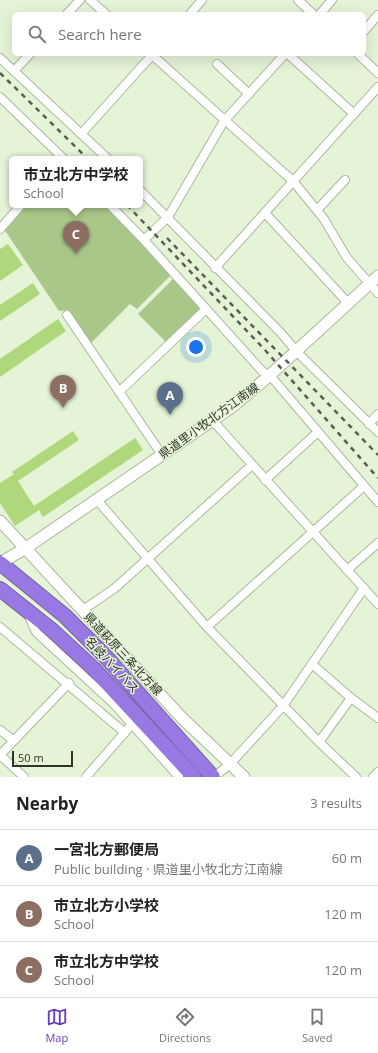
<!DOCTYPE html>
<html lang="en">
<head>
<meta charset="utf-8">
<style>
	:root { --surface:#fff; --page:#f2f2f2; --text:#222; --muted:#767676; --line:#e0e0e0; --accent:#693db5 }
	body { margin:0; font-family:"Open Sans","Noto Sans JP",sans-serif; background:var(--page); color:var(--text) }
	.scale { position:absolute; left:12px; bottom:10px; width:61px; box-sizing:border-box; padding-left:4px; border:2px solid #2f3429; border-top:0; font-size:11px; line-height:14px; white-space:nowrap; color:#2f3429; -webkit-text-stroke:3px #e5f3d7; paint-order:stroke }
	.you { position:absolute; left:196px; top:347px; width:14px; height:14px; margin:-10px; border:3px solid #fff; border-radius:50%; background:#1a73e8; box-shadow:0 0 0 6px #1a73e833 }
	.badge { display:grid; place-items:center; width:26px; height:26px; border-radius:50%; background:var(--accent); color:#fff; font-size:13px; font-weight:700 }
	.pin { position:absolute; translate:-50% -33px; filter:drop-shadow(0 1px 2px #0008) }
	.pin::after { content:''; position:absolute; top:21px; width:14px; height:12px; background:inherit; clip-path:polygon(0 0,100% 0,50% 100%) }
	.popup { position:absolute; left:9px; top:156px; width:134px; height:52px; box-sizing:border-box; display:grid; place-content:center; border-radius:6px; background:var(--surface); filter:drop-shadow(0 1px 3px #0005); font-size:13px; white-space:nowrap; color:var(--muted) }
	.popup b { font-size:15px; color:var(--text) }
	.popup::after { content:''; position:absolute; left:50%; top:100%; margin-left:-8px; border:8px solid transparent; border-top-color:var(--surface) }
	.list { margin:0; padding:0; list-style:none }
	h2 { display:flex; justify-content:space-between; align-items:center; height:52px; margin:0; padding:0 16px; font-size:17px }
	h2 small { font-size:13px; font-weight:400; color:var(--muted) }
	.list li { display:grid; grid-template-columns:26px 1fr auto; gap:12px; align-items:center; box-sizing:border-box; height:56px; padding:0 16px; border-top:1px solid var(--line) }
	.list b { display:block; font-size:15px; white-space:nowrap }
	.list p { margin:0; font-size:13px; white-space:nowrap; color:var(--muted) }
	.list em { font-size:13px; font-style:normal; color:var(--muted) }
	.icon { flex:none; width:22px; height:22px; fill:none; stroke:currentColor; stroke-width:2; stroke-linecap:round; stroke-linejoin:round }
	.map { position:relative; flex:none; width:378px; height:777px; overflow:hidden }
	.search { position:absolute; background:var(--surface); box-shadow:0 4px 16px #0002; left:12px; right:12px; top:12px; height:44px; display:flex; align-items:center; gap:10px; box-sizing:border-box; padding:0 14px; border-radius:6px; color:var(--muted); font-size:15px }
	.sheet { height:220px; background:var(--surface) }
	nav { display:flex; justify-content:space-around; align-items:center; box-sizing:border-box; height:56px; border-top:1px solid var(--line); background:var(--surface); font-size:11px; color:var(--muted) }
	nav a { display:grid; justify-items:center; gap:2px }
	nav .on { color:var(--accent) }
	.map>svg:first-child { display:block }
	.green { fill:#aac78a }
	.building { fill:#aed87b }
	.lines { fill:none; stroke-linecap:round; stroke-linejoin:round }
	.street-casing { stroke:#abb79d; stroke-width:10 }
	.secondary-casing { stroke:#abb79d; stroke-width:13 }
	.highway-casing { stroke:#7360a1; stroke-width:16 }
	.street { stroke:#fff; stroke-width:8 }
	.secondary { stroke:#fff; stroke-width:11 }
	.highway { stroke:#9878e2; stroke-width:14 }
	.rail { stroke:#596051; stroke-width:2.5; stroke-dasharray:5 5; stroke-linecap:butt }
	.labels { text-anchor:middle; stroke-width:3; stroke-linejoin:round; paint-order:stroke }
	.street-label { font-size:12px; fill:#2f3429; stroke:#e5f3d7 }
</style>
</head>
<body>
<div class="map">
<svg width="378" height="777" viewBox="0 0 378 777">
	<rect width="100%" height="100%" fill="#e5f3d7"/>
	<!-- green -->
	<g class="green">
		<polygon points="25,205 104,205 171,275 137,309 130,304 91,343 69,310 59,311 4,229"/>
		<polygon points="174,278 202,309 167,343 138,314"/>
	</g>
	<!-- building -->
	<g class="building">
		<polygon points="8,244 23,265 0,281 0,249"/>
		<polygon points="33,283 40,294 0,321 0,305"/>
		<polygon points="58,319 66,331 0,377 0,359"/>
		<polygon points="73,431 79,440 18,481 34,506 135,438 143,450 43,517 39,510 15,526 0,503 0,483 14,474 12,472"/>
	</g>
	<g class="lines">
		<defs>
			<g id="street">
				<polyline points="90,0 106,14"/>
				<polyline points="298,0 313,14"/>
				<polyline points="67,14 80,0"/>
				<polyline points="190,14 202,0"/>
				<polyline points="320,14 332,0"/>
				<polyline points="364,31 378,15"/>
				<polyline points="151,54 293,181 324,219 347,258 378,293"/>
				<polyline points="288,54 354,114"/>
				<polyline points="358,54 378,73"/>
				<polyline points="0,58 108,159"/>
				<polyline points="217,64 249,94"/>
				<polyline points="14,71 30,54"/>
				<polyline points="0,97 64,159"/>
				<polyline points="81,134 153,54"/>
				<polyline points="140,190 281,333 296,351 378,432"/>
				<polyline points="110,205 144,240 262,371 273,379 378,502"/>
				<polyline points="317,210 345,180"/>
				<polyline points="265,213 348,303"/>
				<polyline points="0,229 21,205"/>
				<polyline points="144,240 168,217 224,121 285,54"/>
				<polyline points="215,268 378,87"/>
				<polyline points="67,315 162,455"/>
				<polyline points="119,392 206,309"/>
				<polyline points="213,421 378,604"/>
				<polyline points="369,424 378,414"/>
				<polyline points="265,480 318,432"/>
				<polyline points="97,500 207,627 319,742 356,777"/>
				<polyline points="347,570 378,543"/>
				<polyline points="83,610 115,588 252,465"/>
				<polyline points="28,614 36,632 114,704 179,777"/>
				<polyline points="0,627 125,733"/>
				<polyline points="207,627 364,486"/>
				<polyline points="312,664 351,698 378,718"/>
				<polyline points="0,730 13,740"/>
				<polyline points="319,742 351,698"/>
				<polyline points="0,755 69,683"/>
				<polyline points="0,755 24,777"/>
				<polyline points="86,777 133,723"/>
				<polyline points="214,777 230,764 283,706 364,588"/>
				<polyline points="373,777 378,772"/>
			</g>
			<g id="secondary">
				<polyline points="0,521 182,718 244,777"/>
				<polyline points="0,563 26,548 232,407 269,376 378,276"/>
			</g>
			<g id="highway">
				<polyline points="0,563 65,616 104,655 213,777"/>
				<polyline points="0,589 53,631 93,668 194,777"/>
			</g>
		</defs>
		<!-- street casing -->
		<use href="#street" class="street-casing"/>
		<!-- secondary casing -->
		<use href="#secondary" class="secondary-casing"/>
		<!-- highway casing -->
		<use href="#highway" class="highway-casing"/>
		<!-- street -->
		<use href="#street" class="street"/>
		<!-- secondary -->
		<use href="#secondary" class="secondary"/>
		<!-- highway -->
		<use href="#highway" class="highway"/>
		<!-- rail -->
		<g class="rail">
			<polyline points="0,73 88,159"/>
			<polyline points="127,205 265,350 378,478"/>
			<polyline points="167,238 378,455"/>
		</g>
	</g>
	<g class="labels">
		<!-- street labels -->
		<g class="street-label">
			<text transform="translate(209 421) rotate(-36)" y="4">県道里小牧北方江南線</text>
			<text transform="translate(123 654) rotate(47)" y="4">県道萩原三条北方線</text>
			<text transform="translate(112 665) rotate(47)" y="4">名岐バイパス</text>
		</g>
	</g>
</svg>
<div class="scale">50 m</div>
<div class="you"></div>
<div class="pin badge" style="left:170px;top:415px;background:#5c6f8a">A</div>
<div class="pin badge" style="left:63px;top:408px;background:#8d6e63">B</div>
<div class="pin badge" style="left:76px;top:254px;background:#8d6e63">C</div>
<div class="popup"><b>市立北方中学校</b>School</div>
<div class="search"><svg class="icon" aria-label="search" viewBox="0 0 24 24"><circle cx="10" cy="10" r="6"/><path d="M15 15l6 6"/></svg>Search here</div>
</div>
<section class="sheet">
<h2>Nearby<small>3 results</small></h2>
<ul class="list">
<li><span class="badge" style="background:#5c6f8a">A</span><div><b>一宮北方郵便局</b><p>Public building · 県道里小牧北方江南線</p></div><em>60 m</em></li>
<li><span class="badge" style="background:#8d6e63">B</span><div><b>市立北方小学校</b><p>School</p></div><em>120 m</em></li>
<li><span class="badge" style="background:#8d6e63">C</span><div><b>市立北方中学校</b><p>School</p></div><em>120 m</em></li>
</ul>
</section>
<nav>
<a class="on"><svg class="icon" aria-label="map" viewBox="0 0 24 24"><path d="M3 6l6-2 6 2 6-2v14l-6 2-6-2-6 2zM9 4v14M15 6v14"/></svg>Map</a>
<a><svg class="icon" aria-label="directions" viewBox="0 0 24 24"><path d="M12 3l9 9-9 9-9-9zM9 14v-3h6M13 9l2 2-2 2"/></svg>Directions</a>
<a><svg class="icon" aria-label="saved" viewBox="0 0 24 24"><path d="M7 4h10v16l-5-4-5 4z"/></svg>Saved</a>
</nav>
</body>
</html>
